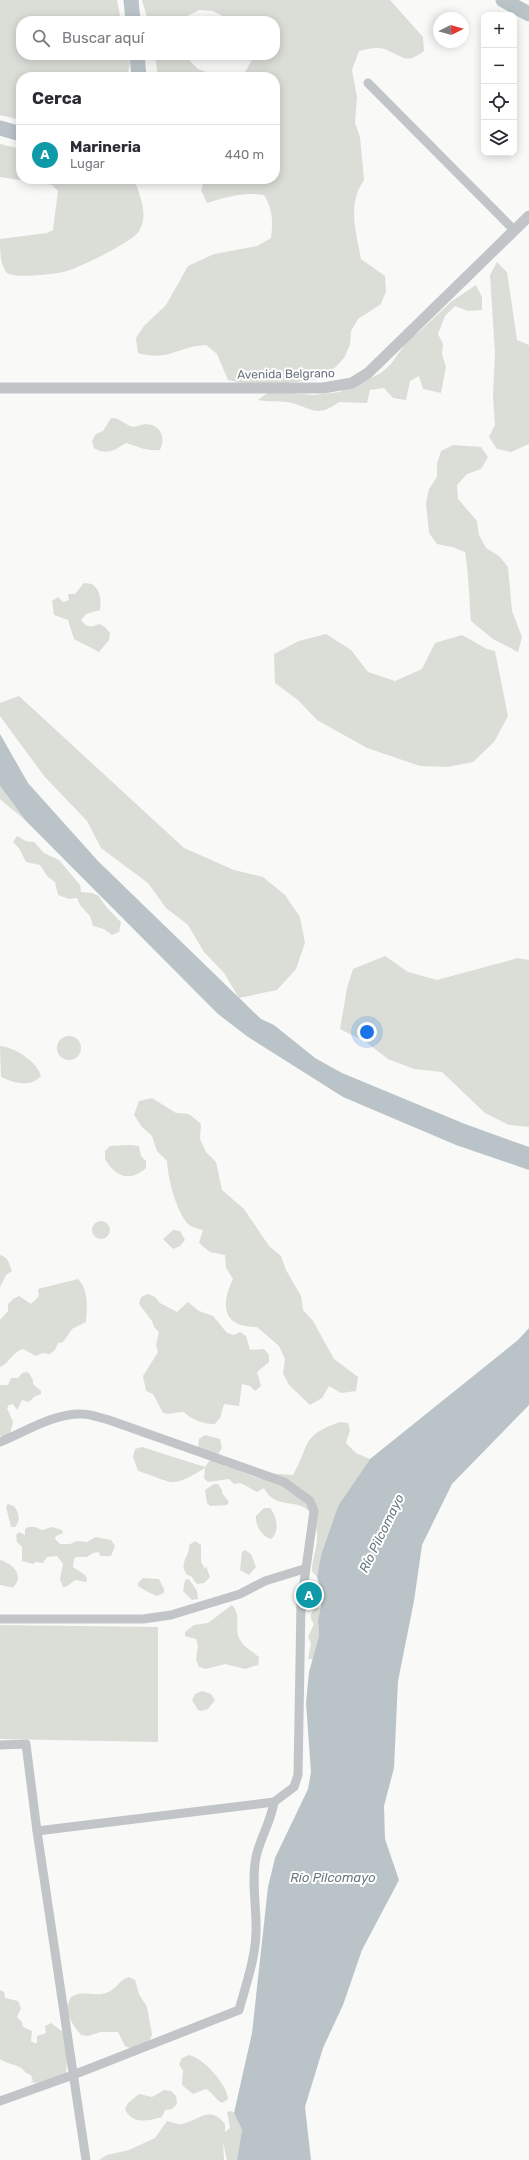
<!DOCTYPE html>
<html lang="es">
<head>
<meta charset="utf-8">
<style>
	:root { --surface:#fff; --page:#f7f7f7; --text:#2b2b33; --muted:#7c7c81; --line:#e1e1e2; --accent:#0b8043 }
	body { margin:0; font-family:Rubik,sans-serif; background:var(--page); color:var(--text) }
	.controls { position:absolute; right:12px; top:12px; display:grid; overflow:hidden; border-radius:8px; box-shadow:0 2px 10px #0003 }
	.controls button { width:36px; height:36px; display:grid; place-items:center; padding:0; border:0; border-bottom:1px solid var(--line); background:var(--surface); color:var(--text); font:20px sans-serif }
	.compass { position:absolute; left:433px; top:12px; width:36px; height:36px; border-radius:50%; background:var(--surface); box-shadow:0 2px 10px #0003; rotate:85deg }
	.you { position:absolute; left:367px; top:1032px; width:14px; height:14px; margin:-10px; border:3px solid #fff; border-radius:50%; background:#1a73e8; box-shadow:0 0 0 6px #1a73e833 }
	.badge { display:grid; place-items:center; width:26px; height:26px; border-radius:50%; background:var(--accent); color:#fff; font-size:13px; font-weight:700 }
	.pin { position:absolute; translate:-50% -50%; border:2px solid #fff; box-shadow:0 1px 4px #0006 }
	.list { margin:0; padding:0; list-style:none }
	h2 { display:flex; justify-content:space-between; align-items:center; height:52px; margin:0; padding:0 16px; font-size:17px }
	h2 small { font-size:13px; font-weight:400; color:var(--muted) }
	.list li { display:grid; grid-template-columns:26px 1fr auto; gap:12px; align-items:center; box-sizing:border-box; height:60px; padding:0 16px; border-top:1px solid var(--line) }
	.list b { display:block; font-size:15px; white-space:nowrap }
	.list p { margin:0; font-size:13px; white-space:nowrap; color:var(--muted) }
	.list em { font-size:13px; font-style:normal; color:var(--muted) }
	.icon { flex:none; width:22px; height:22px; fill:none; stroke:currentColor; stroke-width:2; stroke-linecap:round; stroke-linejoin:round }
	.map { position:relative; flex:none; width:529px; height:2160px; overflow:hidden }
	.search { position:absolute; background:var(--surface); box-shadow:0 2px 10px #0003; left:16px; top:16px; width:264px; height:44px; display:flex; align-items:center; gap:10px; box-sizing:border-box; padding:0 14px; border-radius:16px; color:var(--muted); font-size:15px }
	.panel { position:absolute; background:var(--surface); box-shadow:0 2px 10px #0003; left:16px; top:72px; width:264px; height:112px; border-radius:16px }
	.map>svg:first-child { display:block }
	.green { fill:#daded7 }
	.water { fill:#bac4c8 }
	.lines { fill:none; stroke-linecap:round; stroke-linejoin:round }
	.river { stroke:#bac4c8; stroke-width:15 }
	.minor { stroke:#c1c5c8; stroke-width:9 }
	.tertiary { stroke:#c1c5c8; stroke-width:11 }
	.labels { text-anchor:middle; stroke-width:4; stroke-linejoin:round; paint-order:stroke }
	.street-label { font-size:12px; fill:#68757e; stroke:#fff }
	.water-label { font-size:13px; font-style:italic; fill:#68797f; stroke:#fff }
</style>
</head>
<body>
<div class="map">
<svg width="529" height="2160" viewBox="0 0 529 2160">
	<rect width="100%" height="100%" fill="#f9f9f8"/>
	<!-- green -->
	<g class="green">
		<polygon points="0,0 117,0 121,21 21,21 21,55 128,55 130,63 127,77 21,77 21,120 0,115"/>
		<path d="M142 0H390L423 37 424 51C406 64 405 58 387 50 378 46 368 49 359 51L352 70 357 97 355 123 360 137 364 180C347 204 356 232 361 259L385 276 386 291 381 304 358 319 351 331 350 345 344 358 325 378C293 383 260 388 228 380L217 354 206 345C179 346 168 362 138 353L136 338 144 326 166 305 188 266 214 254 257 246 271 238C273 221 273 210 264 195 243 192 227 197 207 203L201 190 205 179H275V77H226L245 72 255 55H275V21H232L213 11 199 10 187 16 185 21H148Z"/>
		<polygon points="155,55 184,55 198,69 211,74 212,77 158,77"/>
		<path d="M0 144 21 149V179H134C140 196 149 214 139 231 133 242 80 267 67 271 57 274 16 279 7 273 0 265 0 251 0 239L47 233 53 230 58 191 52 185 0 177Z"/>
		<polygon points="497,262 507,272 517,340 529,345 529,444 511,452 497,449 489,437 495,425 493,397 495,353 490,275"/>
		<path d="M476 285 482 297V310L468 311 455 306 445 316 438 334 443 344 442 354 446 367 441 393 423 389 419 376 410 381 406 400 393 398 384 388 370 390 367 403 339 402C315 420 311 406 287 402 277 401 268 402 258 400L270 391 313 395 340 392 352 383 367 380 381 373 391 364 408 340 420 331 452 301Z"/>
		<path d="M111 418C120 418 123 423 130 426 136 428 140 425 145 424 161 424 166 438 160 450 144 451 140 447 126 443 115 450 106 456 94 448L92 441 96 434 103 431Z"/>
		<path d="M453 445 481 447 488 457 481 469 467 474 457 485 458 499 477 521 479 535 486 548 499 556 508 567 512 611 522 637 518 652 493 639 471 621C469 598 469 575 465 552L452 547 437 544 429 533 426 503 429 489 437 477V464L441 451Z"/>
		<path d="M84 583 92 584C101 591 101 599 100 610L86 614 81 620C86 627 90 628 99 624L105 627 110 633 109 640 99 652 74 639 68 620 54 615 52 601 58 597 63 602 69 600 68 594H75Z"/>
		<polygon points="326,634 351,650 368,672 395,681 422,669 435,643 462,635 487,649 495,651 508,716 494,742 473,762 447,767 420,766 367,748 317,720 298,700 275,683 274,654 299,641"/>
		<polygon points="19,696 184,848 234,870 263,877 285,895 300,917 305,943 296,969 277,990 239,998 224,973 204,952 188,925 166,908 148,883 101,848 87,821 44,776 0,716 0,703"/>
		<polygon points="0,786 26,821 0,799"/>
		<path d="M17 836 26 841 34 842 44 853 59 860 80 885 81 892 92 893 99 896C100 901 116 917 121 922L119 932 112 935 104 929 93 926 90 916 80 905 77 898 69 899 58 895 55 882 48 877 40 865 26 862 19 848 13 842Z"/>
		<polygon points="385,956 408,972 437,980 518,958 529,960 529,1127 509,1125 485,1113 442,1072 414,1069 388,1059 366,1042 340,1029 347,988 353,969"/>
		<circle cx="69" cy="1048" r="12"/>
		<path d="M0 1046C15 1047 37 1062 41 1076 30 1088 14 1083 1 1077Z"/>
		<path d="M152 1098 176 1113 189 1114 201 1124 200 1139 206 1152 216 1162 222 1190 244 1209 269 1246 281 1256 286 1270 301 1296 303 1310 313 1321 334 1359 358 1377 356 1391 341 1393 329 1386 322 1398 310 1405 289 1385 283 1373 285 1359 279 1346 257 1327C223 1327 220 1306 233 1279L226 1268 225 1255 210 1252 199 1243 203 1230C198 1229 191 1227 188 1224 176 1211 168 1179 167 1161L157 1151 152 1136 142 1127 134 1115 139 1101Z"/>
		<path d="M131 1145 139 1146 141 1156 146 1161V1168C129 1183 115 1176 105 1159V1151L110 1146Z"/>
		<circle cx="101" cy="1230" r="9"/>
		<polygon points="173,1230 180,1231 185,1240 180,1246 173,1249 163,1239"/>
		<path d="M0 1255C8 1257 9 1263 12 1271L6 1275 0 1287Z"/>
		<path d="M78 1279C89 1290 87 1308 86 1322L72 1329 63 1342 58 1343 55 1350 50 1354 43 1353 36 1356 23 1349C12 1352 10 1363 0 1367V1320L8 1311V1304L13 1299 19 1296 31 1304 39 1296 38 1289Z"/>
		<path d="M148 1294 155 1297 160 1303 177 1312 188 1302 199 1311 213 1316 227 1333 234 1335 240 1332 246 1336 250 1350 264 1349 269 1355V1362L257 1372 261 1386 255 1391 250 1386 242 1384 239 1406 224 1404 220 1418 215 1424C206 1425 190 1419 184 1412 176 1412 171 1415 163 1413L153 1394 146 1391 143 1376 158 1352 156 1345 159 1332 154 1327 152 1321 139 1304 141 1297Z"/>
		<polygon points="26,1372 29,1373 33,1380 33,1384 41,1391 41,1394 34,1397 29,1402 22,1400 17,1410 13,1404 9,1405 7,1408 13,1422 10,1434 3,1437 0,1436 0,1385 8,1385 11,1378 18,1378 22,1373"/>
		<path d="M340 1422 348 1423 350 1430 346 1443 356 1453 370 1459 338 1506 321 1555 317 1577 312 1571C312 1558 318 1547 317 1534 313 1487 278 1517 264 1488L257 1492 241 1483 234 1484 229 1479 208 1482 204 1478 205 1468C169 1490 174 1482 138 1471L133 1457 135 1449 142 1447 205 1467 210 1460 198 1450 199 1439 205 1435 220 1439 222 1448 216 1457 226 1467H230L260 1479 264 1473 293 1475C311 1444 300 1436 340 1422Z"/>
		<polygon points="214,1484 218,1484 222,1490 222,1493 229,1502 227,1505 210,1506 207,1503 205,1490"/>
		<path d="M8 1504 14 1506C19 1513 21 1520 15 1527H11L6 1507Z"/>
		<path d="M264 1508H270C277 1516 280 1532 271 1539 262 1537 255 1525 256 1516Z"/>
		<polygon points="28,1527 35,1527 42,1530 52,1527 62,1530 63,1533 56,1536 55,1539 60,1544 70,1544 77,1541 87,1542 96,1537 111,1540 115,1546 111,1556 100,1556 99,1552 93,1553 87,1557 76,1557 74,1559 73,1567 85,1575 87,1579 86,1582 75,1580 66,1587 63,1587 60,1579 63,1564 57,1556 47,1557 43,1563 36,1562 33,1564 22,1561 22,1547 17,1542 16,1535 19,1532 25,1535 25,1529"/>
		<path d="M195 1541 201 1545V1562L205 1569 206 1566 210 1577 204 1583 197 1584 191 1576 187 1575C178 1561 190 1558 189 1545Z"/>
		<polygon points="245,1550 251,1554 256,1567 249,1575 240,1570 242,1552"/>
		<path d="M0 1560C9 1562 22 1572 17 1582 15 1584 15 1586 13 1587 10 1588 3 1585 0 1585Z"/>
		<path d="M143 1578 159 1579 164 1589V1593L157 1596C153 1595 141 1588 138 1586V1583Z"/>
		<polygon points="189,1579 197,1591 198,1599 192,1600 183,1591 185,1580"/>
		<path d="M232 1605C242 1616 234 1627 239 1638 243 1647 252 1651 259 1657L258 1665 245 1669 225 1664 206 1669 199 1667 196 1660 198 1646 196 1639 185 1636V1632L194 1625 208 1623Z"/>
		<path d="M316 1607 321 1608 318 1620 319 1636 314 1659H308L311 1643 308 1637 314 1624C309 1617 310 1614 316 1607Z"/>
		<polygon points="0,1625 158,1627 158,1742 0,1739"/>
		<polygon points="202,1691 211,1694 215,1700 208,1709 201,1711 198,1710 192,1700 195,1694"/>
		<path d="M129 1977 135 1980 139 1994 147 2007 152 2034 150 2040 132 2049 125 2046 118 2032H101L88 2036 81 2035C72 2023 62 2012 71 1997 85 1989 92 1997 106 1993 116 1990 119 1980 129 1977Z"/>
		<path d="M0 1990 4 1992 5 1998 18 2001 21 2008 17 2017 22 2022 23 2027 32 2031 31 2041 34 2043H37V2036L46 2033 45 2026 51 2023 63 2032 67 2059 66 2074 37 2083 30 2082 33 2081 31 2075C25 2073 25 2071 21 2068 15 2064 7 2064 0 2059Z"/>
		<path d="M189 2055C203 2057 228 2086 228 2099L222 2103C215 2099 213 2093 206 2089L193 2094 182 2085 183 2071 179 2064 182 2058Z"/>
		<path d="M164 2090 171 2091 176 2096 177 2104 172 2109 165 2110 162 2117C148 2121 132 2125 125 2109L128 2103 139 2094 152 2097Z"/>
		<path d="M231 2111 234 2113 242 2130 237 2160H227L223 2142 224 2160H99L107 2155 129 2150 155 2138 167 2121C172 2122 179 2125 182 2124 201 2120 209 2105 225 2124V2132L230 2128 227 2112Z"/>
	</g>
	<!-- water -->
	<g class="water">
		<polygon points="0,734 28,783 98,861 261,1019 274,1025 315,1058 342,1073 465,1124 529,1147 529,1170 456,1145 343,1097 248,1037 218,1014 26,821 0,786"/>
		<polygon points="529,1328 529,1405 452,1484 422,1545 414,1601 398,1681 394,1768 384,1806 385,1839 399,1880 362,1950 343,2005 323,2048 305,2107 311,2160 237,2160 242,2130 234,2113 252,2033 268,1887 275,1858 308,1789 311,1772 306,1703 309,1672 319,1636 318,1620 323,1596 317,1577 321,1555 338,1506 370,1459 518,1340"/>
	</g>
	<g class="lines">
		<!-- river -->
		<g class="river">
			<polyline points="131,0 133,21"/>
			<polyline points="503,0 529,14"/>
			<polyline points="137,55 139,77"/>
			<polyline points="0,128 21,134"/>
		</g>
		<!-- minor -->
		<g class="minor">
			<polyline points="368,83 514,230"/>
			<path d="M0 1442C25 1432 54 1413 82 1414 91 1414 100 1418 109 1420L284 1482 310 1501 314 1511 301 1604 298 1775 294 1787 274 1802C271 1822 260 1838 256 1857 251 1882 257 1908 256 1933 255 1960 246 1984 239 2010L73 2075 0 2101"/>
			<polyline points="0,1619 143,1619 171,1615 240,1594 265,1581 304,1569"/>
			<polyline points="0,1745 26,1744 37,1831 86,2160"/>
			<polyline points="37,1831 274,1802"/>
		</g>
		<!-- tertiary -->
		<polyline class="tertiary" points="0,388 323,388 352,383 368,373 529,216"/>
	</g>
	<g class="labels">
		<!-- street labels -->
		<g class="street-label">
			<text transform="translate(286 374) rotate(-1)" y="4">Avenida Belgrano</text>
		</g>
		<!-- water labels -->
		<g class="water-label">
			<text transform="translate(381 1533) rotate(-64)" y="5">Río Pilcomayo</text>
			<text x="333" y="1882">Río Pilcomayo</text>
		</g>
	</g>
</svg>
<div class="controls">
<button>+</button>
<button>−</button>
<button><svg class="icon" aria-label="locate" viewBox="0 0 24 24"><circle cx="12" cy="12" r="6"/><path d="M12 2v4M12 18v4M2 12h4M18 12h4"/></svg></button>
<button><svg class="icon" aria-label="layers" viewBox="0 0 24 24"><path d="M12 4l9 5-9 5-9-5zM3 14l9 5 9-5"/></svg></button>
</div>
<svg class="compass" viewBox="-18 -18 36 36"><path d="M0-13l5 13h-10z" fill="#e53935"/><path d="M0 13l5-13h-10z" fill="#7c7c81"/></svg>
<div class="you"></div>
<div class="pin badge" style="left:309px;top:1595px;background:#0f9aa8">A</div>
<div class="search"><svg class="icon" aria-label="search" viewBox="0 0 24 24"><circle cx="10" cy="10" r="6"/><path d="M15 15l6 6"/></svg>Buscar aquí</div>
<section class="panel">
<h2>Cerca<small></small></h2>
<ul class="list">
<li><span class="badge" style="background:#0f9aa8">A</span><div><b>Marineria</b><p>Lugar</p></div><em>440 m</em></li>
</ul>
</section>
</div>
</body>
</html>
